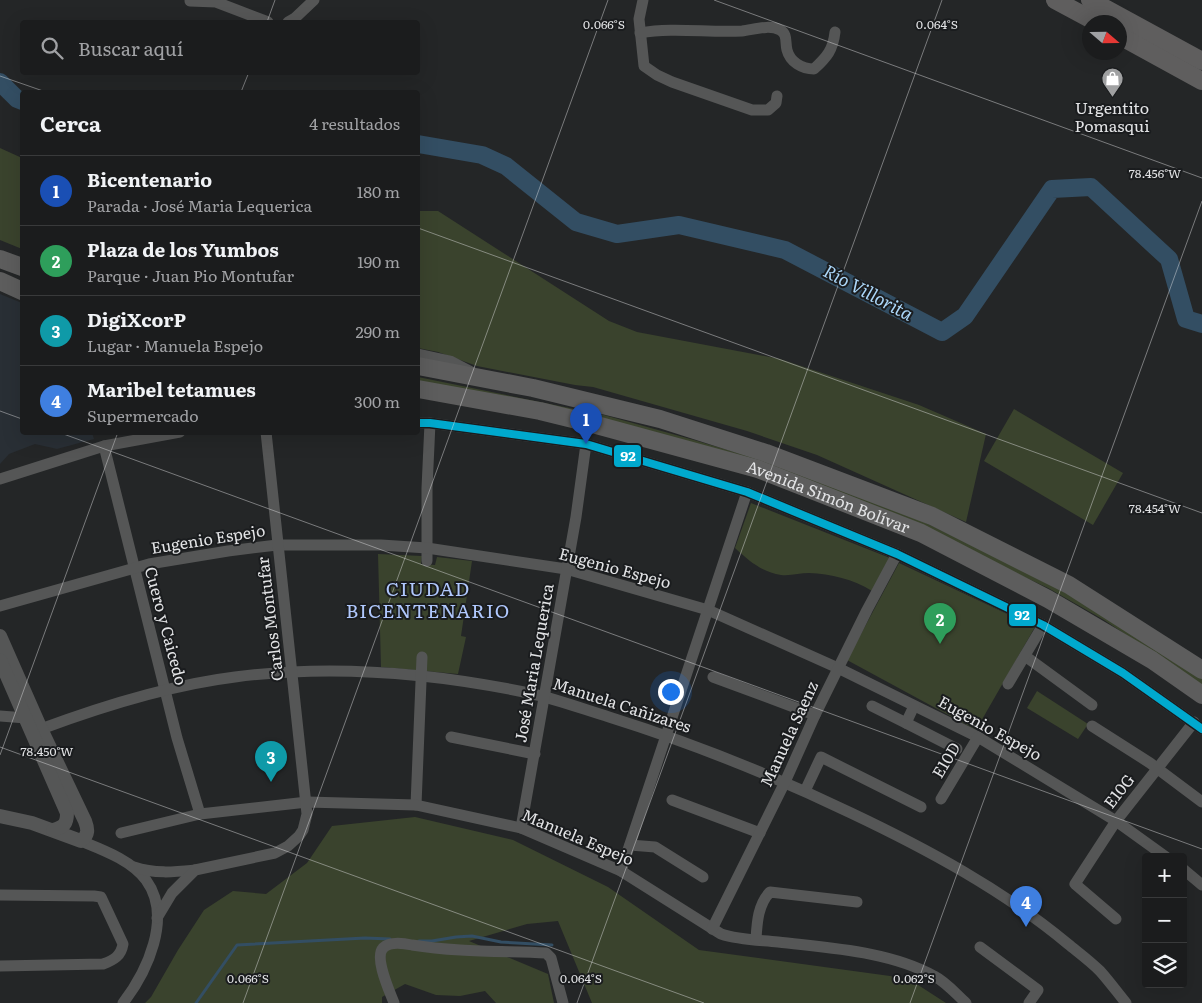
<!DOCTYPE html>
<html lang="es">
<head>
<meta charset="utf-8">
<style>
	:root { --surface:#1b1c1d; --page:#28292a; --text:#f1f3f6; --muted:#a0a1a4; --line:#393a3b; --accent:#a0a1a2 }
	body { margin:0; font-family:Literata,serif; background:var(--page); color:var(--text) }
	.controls { position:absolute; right:15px; bottom:15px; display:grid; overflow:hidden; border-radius:5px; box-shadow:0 5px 20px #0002 }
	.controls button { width:45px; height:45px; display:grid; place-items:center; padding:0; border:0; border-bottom:1px solid var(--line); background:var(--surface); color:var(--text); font:25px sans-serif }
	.compass { position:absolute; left:1082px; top:15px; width:45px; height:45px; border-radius:50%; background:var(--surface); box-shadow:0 5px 20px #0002; rotate:110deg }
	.you { position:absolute; left:670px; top:691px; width:18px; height:18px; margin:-12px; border:4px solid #fff; border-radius:50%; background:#1a73e8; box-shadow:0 0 0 8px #1a73e833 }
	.badge { display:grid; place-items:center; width:32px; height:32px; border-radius:50%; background:var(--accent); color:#fff; font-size:16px; font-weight:700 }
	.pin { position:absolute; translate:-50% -41px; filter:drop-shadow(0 1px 2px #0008) }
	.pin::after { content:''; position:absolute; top:26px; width:18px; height:15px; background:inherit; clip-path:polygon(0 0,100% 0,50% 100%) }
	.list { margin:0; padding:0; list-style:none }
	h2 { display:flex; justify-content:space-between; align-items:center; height:65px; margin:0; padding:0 20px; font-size:21px }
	h2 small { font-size:16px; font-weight:400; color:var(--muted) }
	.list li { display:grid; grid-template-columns:32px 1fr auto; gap:15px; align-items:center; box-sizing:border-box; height:70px; padding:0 20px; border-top:1px solid var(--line) }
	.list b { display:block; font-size:19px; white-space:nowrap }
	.list p { margin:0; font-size:16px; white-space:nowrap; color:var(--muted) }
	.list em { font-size:16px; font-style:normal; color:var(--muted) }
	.icon { flex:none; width:28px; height:28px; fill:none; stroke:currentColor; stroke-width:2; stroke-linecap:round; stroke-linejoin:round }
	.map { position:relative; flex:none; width:1202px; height:1003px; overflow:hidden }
	.search { position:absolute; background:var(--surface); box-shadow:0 5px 20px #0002; left:20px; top:20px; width:400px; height:55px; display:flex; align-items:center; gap:12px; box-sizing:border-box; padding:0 18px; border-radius:5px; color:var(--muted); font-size:19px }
	.panel { position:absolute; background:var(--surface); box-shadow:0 5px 20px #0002; left:20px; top:90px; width:400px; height:345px; border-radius:5px }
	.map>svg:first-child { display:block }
	.built { fill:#292f35 }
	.green { fill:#3a432d }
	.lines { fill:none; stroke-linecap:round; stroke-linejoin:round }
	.stream { stroke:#334e63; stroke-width:3 }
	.river { stroke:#334e63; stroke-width:18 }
	.minor { stroke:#555656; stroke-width:11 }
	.tertiary { stroke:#555656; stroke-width:14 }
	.primary { stroke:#5f5e5e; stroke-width:18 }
	.trunk { stroke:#5d5d5d; stroke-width:18 }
	.bus-1-casing { stroke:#1a1c1e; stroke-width:11 }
	.bus-1 { stroke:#00a9ce; stroke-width:8 }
	.ticks { fill:none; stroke:#e2e3e5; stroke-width:1; stroke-opacity:0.45 }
	.labels { text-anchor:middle; stroke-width:4; stroke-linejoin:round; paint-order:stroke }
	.poi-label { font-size:16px; fill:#e2e3e5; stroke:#1a1c1e }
	.street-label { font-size:16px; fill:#e2e3e5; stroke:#1a1c1e }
	.water-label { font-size:18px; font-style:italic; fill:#abd6f8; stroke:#1a1c1e }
	.quarter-label { font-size:19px; letter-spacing:1px; fill:#b0c8fd; stroke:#1a1c1e }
	.ticks-label { font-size:12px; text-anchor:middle; fill:#e2e3e5; stroke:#1a1c1e; stroke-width:4; stroke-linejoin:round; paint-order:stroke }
	.line-badge { stroke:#1a1c1e; stroke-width:2 }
	.badge-label { font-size:14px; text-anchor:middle; font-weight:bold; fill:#fff }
</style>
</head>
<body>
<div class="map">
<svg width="1202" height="1003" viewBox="0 0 1202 1003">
	<rect width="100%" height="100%" fill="#242627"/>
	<!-- built -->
	<polygon class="built" points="0,294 22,303 22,432 92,433 94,439 57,449 35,444 9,454 0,464"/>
	<!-- green -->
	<g class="green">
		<polygon points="0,148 22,158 22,249 0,240"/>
		<polygon points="418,211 438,211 609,321 637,332 780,359 919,405 986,434 966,522 817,455 747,431 593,387 575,385 477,366 438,352 418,348"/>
		<polygon points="418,377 604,415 694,440 765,461 922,521 1051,584 1106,615 1202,678 1202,686 1104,620 1048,588 887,512 418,383"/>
		<polygon points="1014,409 1123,473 1093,525 984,461"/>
		<path d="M751 503 890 558 872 591C853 579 831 574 809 573 800 573 791 576 781 575 762 572 749 561 735 548Z"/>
		<polygon points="378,554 422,556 421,564 435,565 437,557 472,561 461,636 466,637 458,674 381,667"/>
		<polygon points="899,563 1035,627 976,730 847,660"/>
		<polygon points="1037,691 1088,724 1078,739 1027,708"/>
		<polygon points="415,817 513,840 608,887 699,950 890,976 915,983 946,1003 592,1003 558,921 527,924 469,941 548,974 554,1003 496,1003 485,991 460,996 436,995 405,984 382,997 382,1003 145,1003 151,997 178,950 204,910 233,891 266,894 307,863 332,826"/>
	</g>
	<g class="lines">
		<!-- stream -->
		<g class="stream">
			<polyline points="419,941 432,941 456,937 472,936 501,942 552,945"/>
			<polyline points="196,1003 237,945 365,938 390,939"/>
		</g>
		<!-- river -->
		<g class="river">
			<polyline points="0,82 17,99 22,101"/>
			<polyline points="418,144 482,155 506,166 576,222 617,234 679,225 785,250 942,332 965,316 1052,189 1091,187 1169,259 1186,319 1202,324"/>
		</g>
		<!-- minor -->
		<g class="minor">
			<polyline points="643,0 639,19 644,66 657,75 672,82 752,110 768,110 776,103 777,96"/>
			<polyline points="190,1 216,2 268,22"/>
			<polyline points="288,22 295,18 314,0"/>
			<path d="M640 33C674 27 708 33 742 31 753 30 769 24 780 30 788 34 785 43 787 50 790 62 802 69 814 69 827 57 833 50 835 32"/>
			<polyline points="418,354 450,361 473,373"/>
			<polyline points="418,423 430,423 586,444 747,492 897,554 1043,625 1123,673 1202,729"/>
			<polyline points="104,446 177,738 200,814"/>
			<polyline points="0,479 104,446 180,432"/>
			<polyline points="427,561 427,488 430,423"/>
			<polyline points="0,606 149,564 228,551 277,545 381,545 427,548 566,569 708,610 838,668 978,737 1116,821 1166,857"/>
			<polyline points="1025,656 1092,705"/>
			<polyline points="713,677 815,715"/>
			<polyline points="1008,684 1043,625"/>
			<polyline points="872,706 906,723"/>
			<polyline points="914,706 906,723 957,749"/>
			<polyline points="0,716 26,718"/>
			<polyline points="1092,726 1150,763 1202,802"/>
			<path d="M41 729C103 706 169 685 235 677 333 664 433 673 529 693 556 699 583 709 609 717 692 743 772 775 851 813 927 849 1003 890 1068 944 1079 953 1090 961 1100 971 1109 981 1117 992 1126 1003"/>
			<polyline points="451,737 535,754"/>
			<polyline points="805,791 821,757 921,807"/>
			<polyline points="941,799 978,737"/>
			<polyline points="672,800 760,833"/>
			<polyline points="416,805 422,657"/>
			<polyline points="521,828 576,517 586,444"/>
			<path d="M121 833 200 814 307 802 416 805 521 828 621 871 721 934C739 940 759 940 778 942 828 948 889 951 934 976 946 982 956 994 966 1003"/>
			<path d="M81 841C103 850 131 860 146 880 173 917 147 972 123 1003"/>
			<polyline points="630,845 655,847 703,877"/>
			<path d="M134 867C155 874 174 872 195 870"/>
			<polyline points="1183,869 1202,885"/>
			<polyline points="621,871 747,492"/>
			<path d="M0 895 94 896 101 897 123 944C121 956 114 960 103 964L0 966"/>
			<polyline points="157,918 172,893 195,870 275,853 288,846 299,836 303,830 307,814 266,432"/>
			<polyline points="1116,919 1075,884 1116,821 1194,722"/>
			<polyline points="712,929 785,782 815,715 867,610 897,554"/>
			<path d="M756 939C757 923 758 904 770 892L857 902"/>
			<polyline points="980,947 1038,990 1029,1003"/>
			<path d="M394 1003C390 992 374 958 383 948 390 941 403 943 412 945 456 952 501 951 546 953L551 958 563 1003"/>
		</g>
		<!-- tertiary -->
		<g class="tertiary">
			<path d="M0 636 41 729 85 821C88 829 89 835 81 841L32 823 0 816"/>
			<path d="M0 660 67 813C67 824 64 827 53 830"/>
		</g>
		<!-- primary -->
		<g class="primary">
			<polyline points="1055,0 1096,22"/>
			<polyline points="1090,0 1202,61"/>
			<polyline points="1120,36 1202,81"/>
		</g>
		<!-- trunk -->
		<g class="trunk">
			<polyline points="0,259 22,267"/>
			<polyline points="0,281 22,291"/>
			<polyline points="418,366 533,388 660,419 766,453 932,516 1069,585 1202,670"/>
			<path id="s1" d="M418 389 540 411 589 423 758 469 921 533 1048 599 1152 660 1202 695"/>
		</g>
		<defs>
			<polyline id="bus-1" points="418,423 430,423 586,444 747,492 897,554 1043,625 1123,673 1202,729"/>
		</defs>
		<!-- bus-1 casing -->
		<use href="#bus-1" class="bus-1-casing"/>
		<!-- bus-1 -->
		<use href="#bus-1" class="bus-1"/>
	</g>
	<!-- ticks -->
	<path class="ticks" d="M714 0 1202 178M267 22 275 0M0 76 46 92M241 92 249 72M418 228 1202 513M0 411 22 419M58 432 1202 849M0 747 704 1003M0 755 118 432M243 1003 608 0M577 1003 942 0M910 1003 1202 201"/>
	<!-- icons -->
	<defs>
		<symbol id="shop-pin" viewBox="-11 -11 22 30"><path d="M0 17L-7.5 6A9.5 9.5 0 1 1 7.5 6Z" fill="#a0a1a2" stroke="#1a1c1e"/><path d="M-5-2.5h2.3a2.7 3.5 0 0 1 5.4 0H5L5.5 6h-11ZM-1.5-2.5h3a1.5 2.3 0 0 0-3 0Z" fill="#fff"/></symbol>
	</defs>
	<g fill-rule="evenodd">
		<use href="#shop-pin" x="1100" y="66" width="25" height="34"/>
	</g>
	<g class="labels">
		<!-- poi labels -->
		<g class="poi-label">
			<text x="1112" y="114">Urgentito<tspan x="1112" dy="18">Pomasqui</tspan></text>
		</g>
		<!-- street labels -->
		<g class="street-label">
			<text dy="6" stroke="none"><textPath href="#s1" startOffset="425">Avenida Simón Bolívar</textPath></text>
			<text transform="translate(208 539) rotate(-9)" y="6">Eugenio Espejo</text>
			<text transform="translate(615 568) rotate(15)" y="6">Eugenio Espejo</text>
			<text transform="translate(270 619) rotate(-97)" y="6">Carlos Montufar</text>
			<text transform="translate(166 626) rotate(75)" y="6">Cuero y Caicedo</text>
			<text transform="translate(534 663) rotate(-80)" y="6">José Maria Lequerica</text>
			<text transform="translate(622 705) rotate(18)" y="6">Manuela Cañizares</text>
			<text transform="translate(990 728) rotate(29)" y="6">Eugenio Espejo</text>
			<text transform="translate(789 734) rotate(-65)" y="6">Manuela Saenz</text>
			<text transform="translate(946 760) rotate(-59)" y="6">E10D</text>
			<text transform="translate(1119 791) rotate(-52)" y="6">E10G</text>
			<text transform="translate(578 837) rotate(23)" y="6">Manuela Espejo</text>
		</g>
		<!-- water labels -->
		<g class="water-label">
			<text transform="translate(868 293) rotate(28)" y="6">Río Villorita</text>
		</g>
		<!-- quarter labels -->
		<g class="quarter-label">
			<text x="428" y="596">CIUDAD<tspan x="428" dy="22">BICENTENARIO</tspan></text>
		</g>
	</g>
	<g class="ticks-label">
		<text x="604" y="29">0.066°S</text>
		<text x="937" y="29">0.064°S</text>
		<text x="1155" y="178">78.456°W</text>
		<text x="1155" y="513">78.454°W</text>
		<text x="47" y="756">78.450°W</text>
		<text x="248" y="983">0.066°S</text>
		<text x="581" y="983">0.064°S</text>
		<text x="914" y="983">0.062°S</text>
	</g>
	<g class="line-badge">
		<rect x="613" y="444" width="29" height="24" rx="5" fill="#00a9ce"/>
		<rect x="1008" y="603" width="29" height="24" rx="5" fill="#00a9ce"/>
	</g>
	<g class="badge-label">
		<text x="628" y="461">92</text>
		<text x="1022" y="620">92</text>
	</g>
</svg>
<div class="controls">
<button>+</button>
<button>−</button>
<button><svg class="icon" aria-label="layers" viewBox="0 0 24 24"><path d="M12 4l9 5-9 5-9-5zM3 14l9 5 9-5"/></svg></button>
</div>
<svg class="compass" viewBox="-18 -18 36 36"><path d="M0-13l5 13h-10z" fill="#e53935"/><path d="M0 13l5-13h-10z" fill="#a0a1a4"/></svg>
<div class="you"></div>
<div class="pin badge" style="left:586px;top:444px;background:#1a4fb4">1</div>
<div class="pin badge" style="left:940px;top:644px;background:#2e9e5b">2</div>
<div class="pin badge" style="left:271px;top:782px;background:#0f9aa8">3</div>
<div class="pin badge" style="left:1026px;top:927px;background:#3f7fe0">4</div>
<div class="search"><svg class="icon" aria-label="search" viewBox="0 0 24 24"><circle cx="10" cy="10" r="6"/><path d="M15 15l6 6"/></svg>Buscar aquí</div>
<section class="panel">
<h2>Cerca<small>4 resultados</small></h2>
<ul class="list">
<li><span class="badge" style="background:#1a4fb4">1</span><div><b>Bicentenario</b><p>Parada · José Maria Lequerica</p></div><em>180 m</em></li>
<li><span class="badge" style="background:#2e9e5b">2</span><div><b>Plaza de los Yumbos</b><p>Parque · Juan Pio Montufar</p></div><em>190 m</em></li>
<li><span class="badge" style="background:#0f9aa8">3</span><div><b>DigiXcorP</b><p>Lugar · Manuela Espejo</p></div><em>290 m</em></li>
<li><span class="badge" style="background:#3f7fe0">4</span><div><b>Maribel tetamues</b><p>Supermercado</p></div><em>300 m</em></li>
</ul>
</section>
</div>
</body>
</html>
